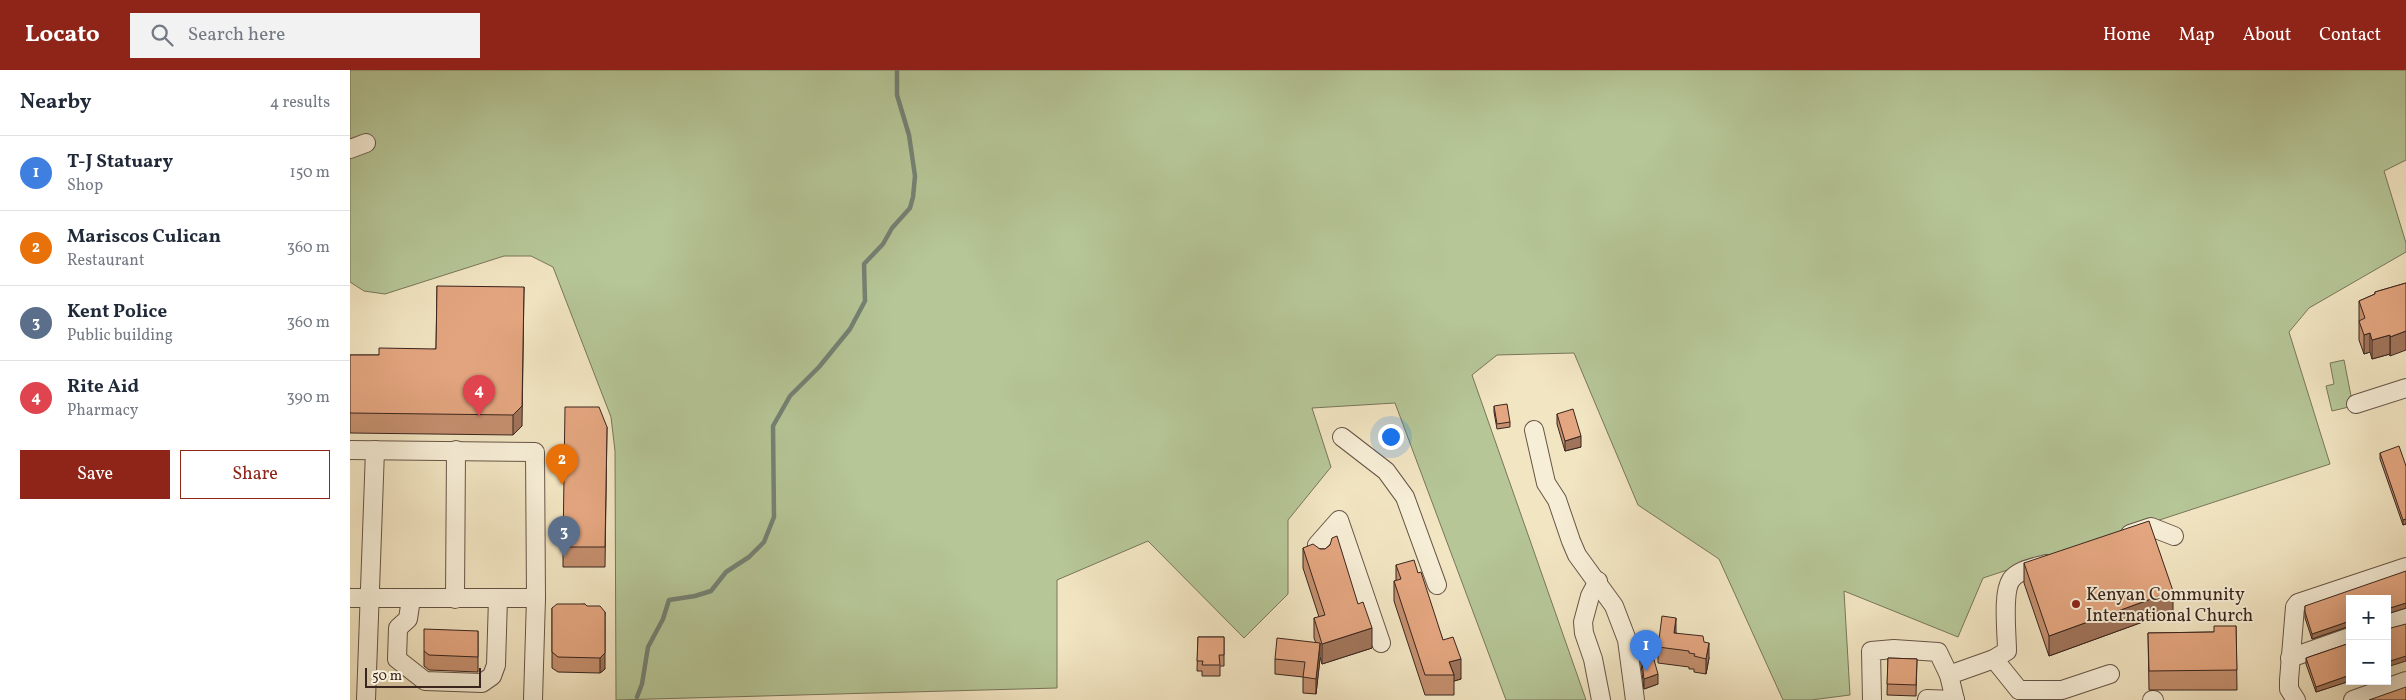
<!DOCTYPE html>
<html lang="en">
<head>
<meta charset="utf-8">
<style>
	:root { --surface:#fff; --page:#f2f2f3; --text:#1f2937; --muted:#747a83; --line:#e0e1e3; --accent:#8f2418 }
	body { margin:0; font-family:Vollkorn,serif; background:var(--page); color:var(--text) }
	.controls { position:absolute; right:15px; bottom:15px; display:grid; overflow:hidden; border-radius:0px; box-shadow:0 5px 20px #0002 }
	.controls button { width:45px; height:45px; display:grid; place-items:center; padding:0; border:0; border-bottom:1px solid var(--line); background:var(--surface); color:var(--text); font:25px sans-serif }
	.scale { position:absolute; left:15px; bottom:12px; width:116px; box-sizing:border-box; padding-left:5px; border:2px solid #39251e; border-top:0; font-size:14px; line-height:18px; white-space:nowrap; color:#39251e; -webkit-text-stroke:4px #f7eed7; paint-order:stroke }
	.you { position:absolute; left:1040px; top:366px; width:18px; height:18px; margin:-12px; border:4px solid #fff; border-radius:50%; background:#1a73e8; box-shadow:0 0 0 8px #1a73e833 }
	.badge { display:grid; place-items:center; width:32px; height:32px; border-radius:50%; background:var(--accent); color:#fff; font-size:16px; font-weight:700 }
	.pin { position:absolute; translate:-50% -41px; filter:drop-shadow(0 1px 2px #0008) }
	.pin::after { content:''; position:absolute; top:26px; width:18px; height:15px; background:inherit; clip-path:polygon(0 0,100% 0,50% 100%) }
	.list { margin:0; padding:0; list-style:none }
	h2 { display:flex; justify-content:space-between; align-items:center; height:65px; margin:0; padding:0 20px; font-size:21px }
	h2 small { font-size:16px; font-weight:400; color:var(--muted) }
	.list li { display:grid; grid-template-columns:32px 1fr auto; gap:15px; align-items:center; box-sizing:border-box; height:75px; padding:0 20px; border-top:1px solid var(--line) }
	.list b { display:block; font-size:19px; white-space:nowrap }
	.list p { margin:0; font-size:16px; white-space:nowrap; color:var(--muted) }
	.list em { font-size:16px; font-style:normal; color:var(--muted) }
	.actions { display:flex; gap:10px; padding:15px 20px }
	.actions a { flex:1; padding:11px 0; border:1px solid var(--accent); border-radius:0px; text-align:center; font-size:18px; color:var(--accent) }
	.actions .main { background:var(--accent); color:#fff }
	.icon { flex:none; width:28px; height:28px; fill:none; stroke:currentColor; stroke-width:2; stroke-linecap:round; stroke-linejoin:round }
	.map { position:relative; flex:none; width:2056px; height:630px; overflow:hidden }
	header { display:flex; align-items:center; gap:30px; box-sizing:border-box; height:70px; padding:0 25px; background:var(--accent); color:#fff }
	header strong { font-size:24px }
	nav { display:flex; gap:28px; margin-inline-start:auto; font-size:18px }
	.search { width:350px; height:45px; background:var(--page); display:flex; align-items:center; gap:12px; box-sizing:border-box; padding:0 18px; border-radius:0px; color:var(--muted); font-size:19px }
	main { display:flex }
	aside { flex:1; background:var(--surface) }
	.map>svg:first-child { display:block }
	.green { fill:#b6c697; stroke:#78765a }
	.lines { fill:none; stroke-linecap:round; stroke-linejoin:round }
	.stream { stroke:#748274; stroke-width:4.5 }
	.minor-casing { stroke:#675547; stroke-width:20 }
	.minor { stroke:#f7eed7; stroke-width:18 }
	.wall { fill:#c48f6e; stroke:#39251e }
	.shaded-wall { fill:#a0745a; stroke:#39251e }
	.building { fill:#e4a680; stroke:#39251e }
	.poi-dot { fill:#8f2418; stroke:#f7eed7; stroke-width:2 }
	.labels { text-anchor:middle; stroke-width:4; stroke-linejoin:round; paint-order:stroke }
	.poi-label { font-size:18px; fill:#39251e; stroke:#f7eed7; text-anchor:start }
</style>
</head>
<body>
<header>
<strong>Locato</strong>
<div class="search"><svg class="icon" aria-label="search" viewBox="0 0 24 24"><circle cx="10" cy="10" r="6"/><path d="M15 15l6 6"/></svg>Search here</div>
<nav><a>Home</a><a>Map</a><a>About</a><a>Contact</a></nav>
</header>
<main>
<aside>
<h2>Nearby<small>4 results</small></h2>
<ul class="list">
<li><span class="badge" style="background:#3f7fe0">1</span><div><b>T-J Statuary</b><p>Shop</p></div><em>150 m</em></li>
<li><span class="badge" style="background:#e8710a">2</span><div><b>Mariscos Culican</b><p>Restaurant</p></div><em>360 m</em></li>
<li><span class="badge" style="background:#5c6f8a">3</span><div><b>Kent Police</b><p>Public building</p></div><em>360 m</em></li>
<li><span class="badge" style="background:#e0444e">4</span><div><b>Rite Aid</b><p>Pharmacy</p></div><em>390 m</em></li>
</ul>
<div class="actions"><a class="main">Save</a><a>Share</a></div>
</aside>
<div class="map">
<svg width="2056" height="630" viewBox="0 0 2056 630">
	<rect width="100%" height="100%" fill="#f2e5c2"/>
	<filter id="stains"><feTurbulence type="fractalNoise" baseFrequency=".004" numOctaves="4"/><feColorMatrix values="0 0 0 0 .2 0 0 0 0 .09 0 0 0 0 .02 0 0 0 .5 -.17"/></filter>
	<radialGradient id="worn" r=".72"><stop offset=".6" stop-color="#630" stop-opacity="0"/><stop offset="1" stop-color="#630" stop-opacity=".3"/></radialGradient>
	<!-- green -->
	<g class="green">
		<polygon points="0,0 2056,0 2056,90 2034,101 2056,173 2056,182 1959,238 1939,262 1980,394 1633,508 1608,567 1494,521 1500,625 1461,630 1433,630 1369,489 1288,435 1224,283 1147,285 1122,305 1236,630 1156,630 1045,333 962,338 981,397 938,450 938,524 894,568 798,471 707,510 707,618 266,630 265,381 261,347 203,197 181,186 154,186 35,224 14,221 0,212"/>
		<polygon points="1994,290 2003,336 1982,341 1976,316 1984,314 1980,293"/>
	</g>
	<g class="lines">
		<!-- stream -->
		<polyline class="stream" points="287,627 292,614 298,577 313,549 319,530 345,526 361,521 376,502 399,487 414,472 424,447 423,356 440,326 469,297 500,259 515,231 514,194 533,174 542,158 560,138 563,127 565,106 559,65 547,25 547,0"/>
		<defs>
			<g id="minor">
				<polyline points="0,79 16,73"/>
				<polyline points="2006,334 2056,318"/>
				<polyline points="1184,360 1196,413 1207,430 1221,471 1227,485 1264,536 1277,570 1285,630"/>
				<polyline points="992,367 1036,401 1055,427 1087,515"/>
				<polyline points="0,380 185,382 186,528 183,630"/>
				<polyline points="1780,464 1801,457 1824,466"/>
				<polyline points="972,489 967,475 989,450 1031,573"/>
				<polyline points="1248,511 1240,526 1233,552 1234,563 1243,589 1251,630"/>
				<polyline points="0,528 186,528"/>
				<polyline points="61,529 58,549 48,558 47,589 75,611 132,613 142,606 146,595 148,528"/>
				<polyline points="105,529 106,380"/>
				<polyline points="2037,554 2056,548"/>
				<polyline points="1940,588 2000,567"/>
				<polyline points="1644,589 1669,620 1712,620 1760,604"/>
				<path d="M1599 605 1644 589 1657 581C1657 564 1652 523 1661 510 1667 500 1686 497 1696 494"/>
				<polyline points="1577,629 1605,630"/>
				<polyline points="16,630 25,380"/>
				<polyline points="1522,630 1521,581 1544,579 1588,582 1599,605 1605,630"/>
				<polyline points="1802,630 1804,630"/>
				<polyline points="1946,630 1939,619 1939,610 1945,537 1948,533 2056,497"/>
				<polyline points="2003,630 2056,611"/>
			</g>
		</defs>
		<!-- minor casing -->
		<use href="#minor" class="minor-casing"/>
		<!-- minor -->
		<use href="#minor" class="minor"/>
	</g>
	<!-- wall -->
	<g class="wall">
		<polygon points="2056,213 2040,286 2040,284 2022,289 2020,282 2014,284 2009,270 2009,231 2025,224 2025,222"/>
		<polygon points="87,216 172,356 163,365 0,363 0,285 29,285 86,279"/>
		<polygon points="1144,336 1160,352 1160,357 1147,359 1144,342"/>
		<polygon points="1207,344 1231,377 1215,381 1207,354"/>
		<polygon points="257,357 255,497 213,497 213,477"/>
		<polygon points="2030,383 2056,396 2056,454 2053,455 2030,389"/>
		<polygon points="980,475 1022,578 972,594 970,587 966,624 953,623 953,607 925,604 925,589 966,573 964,568 964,548 969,547 953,498 953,478 975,479"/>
		<polygon points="1674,493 1823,541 1699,586 1674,513"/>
		<polygon points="1046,495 1068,503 1093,570 1111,609 1104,611 1104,625 1075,625 1044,531 1044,511 1046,511"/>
		<polygon points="2000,529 2000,557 1997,557 1962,569 1955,548 1955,536"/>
		<polygon points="235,534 255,599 250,603 208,602 202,598 202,538"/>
		<polygon points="1886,556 1887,620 1799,620 1798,563 1864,562"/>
		<polygon points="128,561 128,602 79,600 74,596 74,581"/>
		<polygon points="1326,563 1354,572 1359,588 1356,604 1344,602 1344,599 1339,599 1339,597 1308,593 1308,577"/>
		<polygon points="848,567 874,567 874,596 870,596 870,606 852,606 852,601 847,601"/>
		<polygon points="2000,573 2000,611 1966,622 1956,594 1956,588"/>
		<polygon points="1290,575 1308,614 1294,619 1290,586"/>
		<polygon points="1538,588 1567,589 1566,626 1537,625"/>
	</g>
	<!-- shaded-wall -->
	<g class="shaded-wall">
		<polygon points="174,217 172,356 163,365 163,345"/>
		<polygon points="2056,261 2056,280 2040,286 2040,267"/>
		<polygon points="2020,263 2020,282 2014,284 2014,265"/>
		<polygon points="2040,265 2040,284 2022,289 2022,270"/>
		<polygon points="1231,366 1231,377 1215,381 1215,371"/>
		<polygon points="2056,449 2056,454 2053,455 2053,450"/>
		<polygon points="1823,521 1823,541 1699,586 1699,566"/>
		<polygon points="2056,533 2056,538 2037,544 2037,539"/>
		<polygon points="255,542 255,599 250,603 250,588"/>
		<polygon points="1326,548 1326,564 1324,563"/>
		<polygon points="1997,552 1997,557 1962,569 1962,564"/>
		<polygon points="1022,558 1022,578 972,594 972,574"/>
		<polygon points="970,573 970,589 966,624 966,609"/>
		<polygon points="1359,573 1359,588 1356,604 1356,589"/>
		<polygon points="2056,586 2056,591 2037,597 2037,592"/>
		<polygon points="1111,589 1111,609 1104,611 1104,605 1099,592"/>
		<polygon points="1308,604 1308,614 1294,619 1294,609"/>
		<polygon points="2000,605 2000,611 1966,622 1966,617"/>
	</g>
	<!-- building -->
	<g class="building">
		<polygon points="2056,213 2056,261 2040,267 2040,265 2022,270 2020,263 2014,265 2009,251 2015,248 2009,231 2025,224 2025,222"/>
		<polygon points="87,216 174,217 172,336 163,345 0,343 0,285 29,285 29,278 86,279"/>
		<polygon points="1157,334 1160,352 1147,354 1144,336"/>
		<polygon points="215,337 249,337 257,357 255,477 213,477"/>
		<polygon points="1223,339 1231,366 1215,371 1207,344"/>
		<polygon points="2049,376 2056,396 2056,449 2053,450 2030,383"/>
		<polygon points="1799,451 1823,521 1699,566 1674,493"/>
		<polygon points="987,466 1008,534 1013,532 1022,558 972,574 964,548 975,545 953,478 963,474 970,479 975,479 980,475 982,468"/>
		<polygon points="1064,490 1068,503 1071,502 1093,570 1103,567 1111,589 1099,592 1104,605 1075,605 1044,511 1051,509 1046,495"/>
		<polygon points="2056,501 2056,533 2037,539 2037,529 2000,529 2000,552 1997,552 1962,564 1955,542 1955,536"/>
		<polygon points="207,534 235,534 237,536 250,536 255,542 255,583 250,588 208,587 202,582 202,538"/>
		<polygon points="1312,546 1326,548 1324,563 1353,566 1354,572 1359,573 1356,589 1344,586 1345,584 1339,583 1339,581 1308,577"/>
		<polygon points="2056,554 2056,586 2037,592 2037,559"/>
		<polygon points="1864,556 1886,556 1887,600 1799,601 1798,563 1864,562"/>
		<polygon points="74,559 128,561 128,587 79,585 74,581"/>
		<polygon points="848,567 874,567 874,585 869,585 870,595 852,595 853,591 847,591"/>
		<polygon points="927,568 970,573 966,609 953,607 955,592 925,589"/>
		<polygon points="1299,572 1308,604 1294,609 1290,575"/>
		<polygon points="2000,573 2000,605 1966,617 1956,588"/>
		<polygon points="1538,588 1567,589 1566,615 1537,614"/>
		<polygon points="2056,617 2056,630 2019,630"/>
	</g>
	<!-- markers -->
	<circle class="poi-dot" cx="1726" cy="534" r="5"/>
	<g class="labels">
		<!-- poi labels -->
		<g class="poi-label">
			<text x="1736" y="530">Kenyan Community<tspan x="1736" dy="21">International Church</tspan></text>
		</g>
	</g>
	<rect width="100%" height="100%" filter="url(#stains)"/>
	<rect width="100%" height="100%" fill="url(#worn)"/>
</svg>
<div class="controls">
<button>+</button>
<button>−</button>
</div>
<div class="scale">50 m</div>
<div class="you"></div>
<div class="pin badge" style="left:1296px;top:601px;background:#3f7fe0">1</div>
<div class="pin badge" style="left:212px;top:415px;background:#e8710a">2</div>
<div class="pin badge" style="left:214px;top:487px;background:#5c6f8a">3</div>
<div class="pin badge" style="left:129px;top:346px;background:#e0444e">4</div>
</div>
</main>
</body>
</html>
